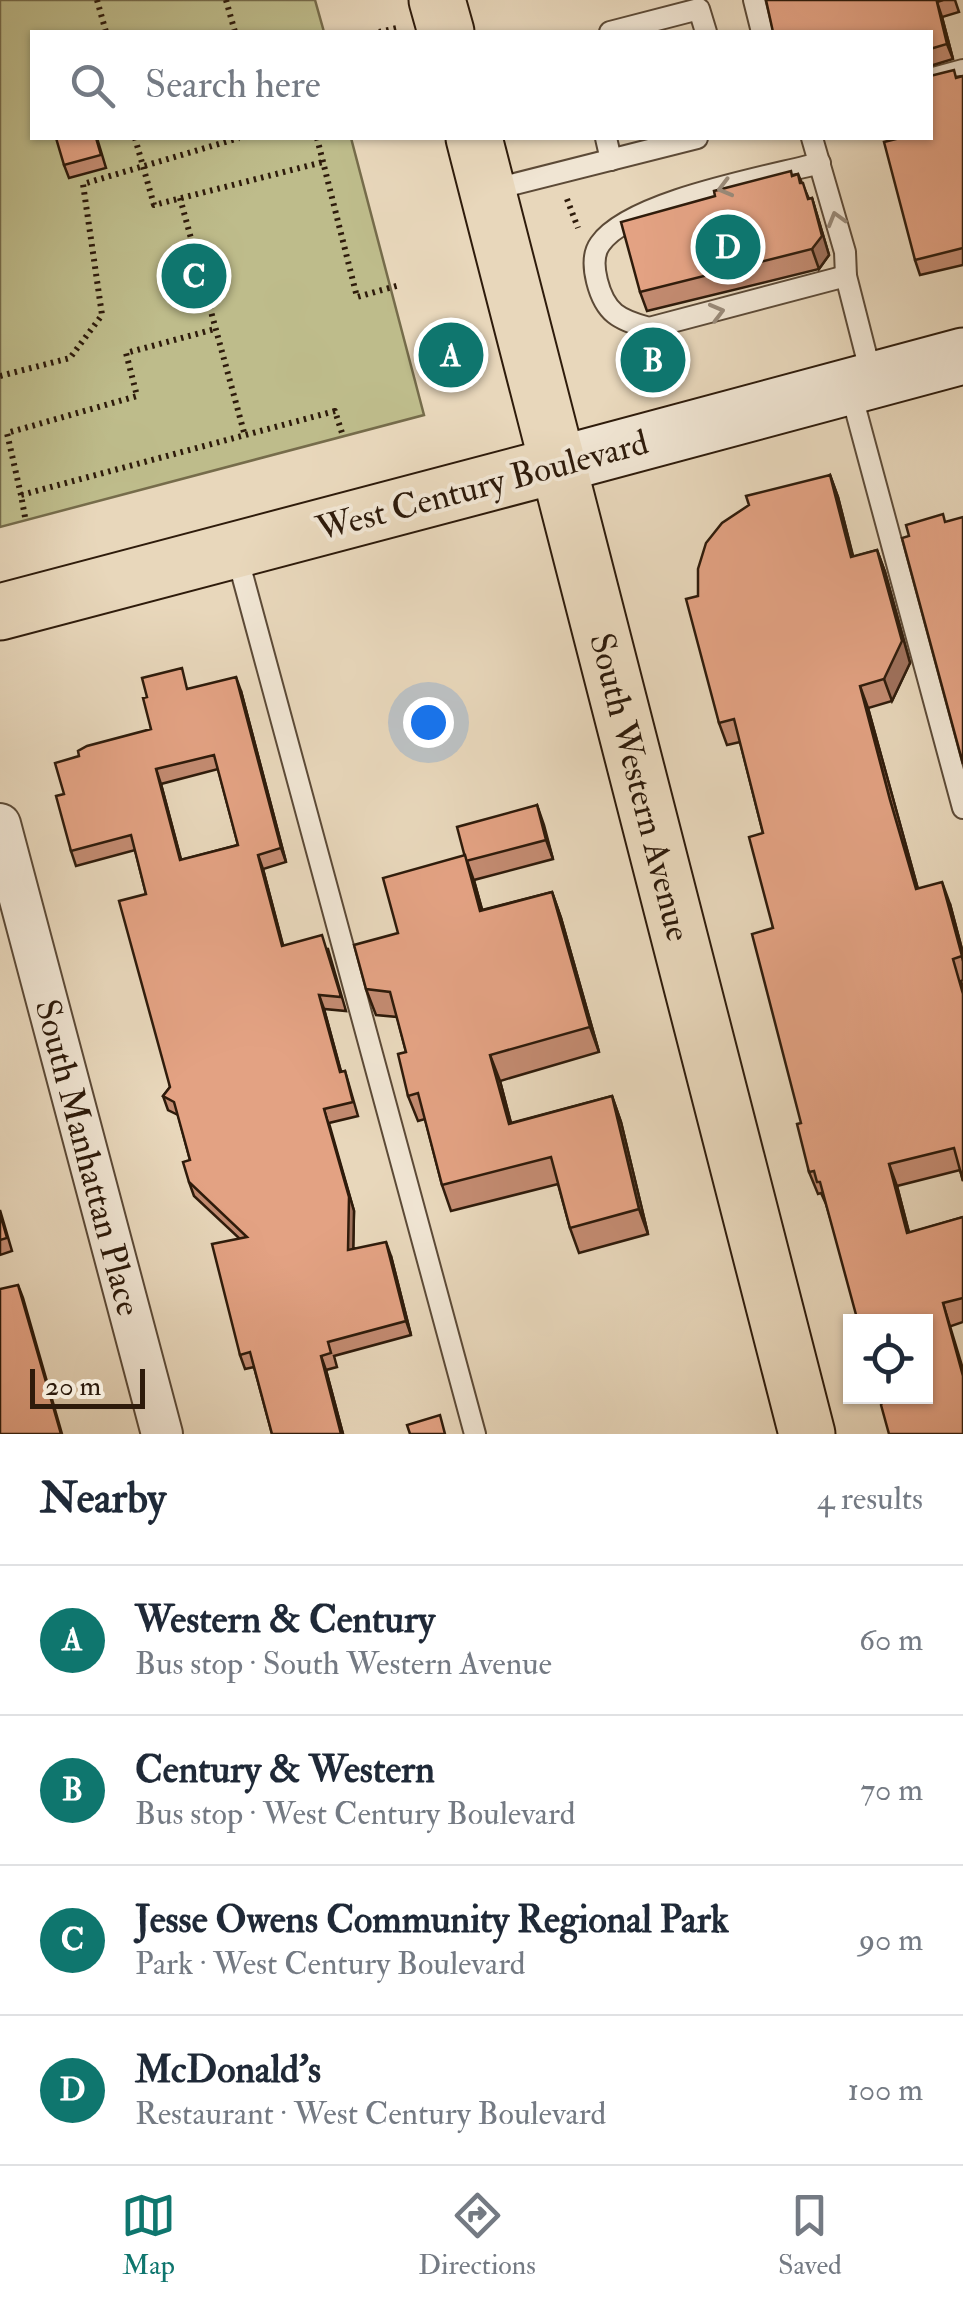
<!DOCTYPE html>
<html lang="en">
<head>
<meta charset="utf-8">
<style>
	:root { --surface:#fff; --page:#f6f6f7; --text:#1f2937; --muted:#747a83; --line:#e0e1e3; --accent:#0f766e }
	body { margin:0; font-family:"IM FELL Double Pica",serif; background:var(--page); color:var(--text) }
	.controls { position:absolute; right:30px; bottom:30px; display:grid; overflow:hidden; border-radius:0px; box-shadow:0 2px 8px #0004 }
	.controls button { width:90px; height:90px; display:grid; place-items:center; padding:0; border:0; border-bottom:2px solid var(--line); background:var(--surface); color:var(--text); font:50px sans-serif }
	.scale { position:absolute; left:30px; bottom:25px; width:115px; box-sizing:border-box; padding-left:10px; border:5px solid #2e1b0b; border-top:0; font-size:28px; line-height:35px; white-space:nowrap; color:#2e1b0b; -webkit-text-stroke:8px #f0e5d3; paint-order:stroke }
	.you { position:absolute; left:428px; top:722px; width:35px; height:35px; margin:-25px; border:8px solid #fff; border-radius:50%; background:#1a73e8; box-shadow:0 0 0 15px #1a73e833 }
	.badge { display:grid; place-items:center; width:65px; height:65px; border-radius:50%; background:var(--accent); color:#fff; font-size:32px; font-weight:700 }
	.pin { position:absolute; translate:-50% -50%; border:5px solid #fff; box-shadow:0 2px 10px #0006 }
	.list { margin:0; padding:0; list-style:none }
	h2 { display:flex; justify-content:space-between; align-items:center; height:130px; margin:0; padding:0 40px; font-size:42px }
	h2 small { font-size:32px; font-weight:400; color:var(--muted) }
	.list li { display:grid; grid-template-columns:65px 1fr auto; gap:30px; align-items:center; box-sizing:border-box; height:150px; padding:0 40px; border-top:2px solid var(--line) }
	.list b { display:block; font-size:38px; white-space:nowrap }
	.list p { margin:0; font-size:32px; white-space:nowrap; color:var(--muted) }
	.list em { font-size:32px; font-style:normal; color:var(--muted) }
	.icon { flex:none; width:55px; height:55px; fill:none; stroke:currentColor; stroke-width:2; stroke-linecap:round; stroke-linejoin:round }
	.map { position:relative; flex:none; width:963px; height:1434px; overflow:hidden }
	.search { position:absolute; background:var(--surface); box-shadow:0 2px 8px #0004; left:30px; right:30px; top:30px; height:110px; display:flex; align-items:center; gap:25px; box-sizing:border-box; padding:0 35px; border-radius:0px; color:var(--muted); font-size:38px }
	.sheet { height:730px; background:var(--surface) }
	nav { display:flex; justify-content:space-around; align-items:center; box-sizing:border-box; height:140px; border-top:2px solid var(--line); background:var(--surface); font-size:28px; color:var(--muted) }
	nav a { display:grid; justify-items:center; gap:5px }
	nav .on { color:var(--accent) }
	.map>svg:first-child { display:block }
	.green { fill:#bebc8b; stroke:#766c4b; stroke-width:2.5 }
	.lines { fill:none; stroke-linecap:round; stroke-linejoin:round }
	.lane-casing { stroke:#5c4a37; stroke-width:24 }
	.street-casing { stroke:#5c4a37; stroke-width:44 }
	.secondary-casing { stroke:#2e1b0b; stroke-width:59 }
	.primary-casing { stroke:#2e1b0b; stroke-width:59 }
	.path { stroke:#2e1b0b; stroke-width:6; stroke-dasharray:2.5 5; stroke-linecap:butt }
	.lane { stroke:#f0e5d3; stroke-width:20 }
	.street { stroke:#f0e5d3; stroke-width:40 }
	.secondary { stroke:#f0e5d3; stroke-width:55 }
	.primary { stroke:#e8d7bb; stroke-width:55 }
	.wall { fill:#c38b71; stroke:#2e1b0b; stroke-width:2.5; fill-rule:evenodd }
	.shaded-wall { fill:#9f715c; stroke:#2e1b0b; stroke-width:2.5 }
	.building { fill:#e3a283; stroke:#2e1b0b; stroke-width:2.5; fill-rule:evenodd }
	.oneway { stroke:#998a79 }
	.labels { text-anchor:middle; stroke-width:8; stroke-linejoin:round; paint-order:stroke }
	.street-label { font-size:35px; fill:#2e1b0b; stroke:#f0e5d3 }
</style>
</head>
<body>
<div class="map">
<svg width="963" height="1434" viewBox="0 0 963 1434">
	<rect width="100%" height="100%" fill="#e8d7bb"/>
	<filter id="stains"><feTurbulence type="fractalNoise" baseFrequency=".002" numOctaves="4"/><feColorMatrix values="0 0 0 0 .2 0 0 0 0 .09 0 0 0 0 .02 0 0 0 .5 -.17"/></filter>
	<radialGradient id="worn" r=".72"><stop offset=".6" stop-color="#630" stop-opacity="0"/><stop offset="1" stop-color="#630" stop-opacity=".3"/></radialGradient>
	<!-- green -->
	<polygon class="green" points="0,0 315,0 324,32 32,32 32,138 351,138 424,415 0,527"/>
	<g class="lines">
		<defs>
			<g id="lane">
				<polyline points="754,0 762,32"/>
				<polyline points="610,32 699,9 706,32"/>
				<polyline points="930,79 963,70"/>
				<polyline points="606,138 611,160"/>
				<polyline points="812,138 845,252 846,276 872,378"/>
				<path d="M820 163C767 177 630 201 600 244 592 255 594 269 597 281 605 313 619 320 649 328L846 276"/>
				<polyline points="491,190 697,138"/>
				<polyline points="850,389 963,808"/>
				<polyline points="236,552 475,1434"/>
			</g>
			<g id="street">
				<path id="s1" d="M0 824 162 1434"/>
			</g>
			<polyline id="secondary" points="557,465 963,356"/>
			<g id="primary">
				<polyline points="437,0 446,32"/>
				<path id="s2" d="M474 138 807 1434"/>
				<polyline points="0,612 557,465"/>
			</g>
		</defs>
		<!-- lane casing -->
		<use href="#lane" class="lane-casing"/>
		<!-- street casing -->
		<use href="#street" class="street-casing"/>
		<!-- secondary casing -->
		<use href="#secondary" class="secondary-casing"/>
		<!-- primary casing -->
		<use href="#primary" class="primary-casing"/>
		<!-- path -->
		<g class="path">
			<polyline points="97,0 106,32"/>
			<polyline points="226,0 235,32"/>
			<polyline points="379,32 397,28"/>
			<polyline points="135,138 154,205 323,162"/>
			<polyline points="317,138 357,297 400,285"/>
			<polyline points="180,198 245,436"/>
			<polyline points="567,199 578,228"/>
			<polyline points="0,376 70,358 102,315 83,184 239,138"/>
			<polyline points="21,495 7,433 137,396 126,353 215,329"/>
			<polyline points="25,517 21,495 335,411 342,433"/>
		</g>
		<!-- lane -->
		<use href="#lane" class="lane"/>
		<!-- street -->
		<use href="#street" class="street"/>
		<!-- secondary -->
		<use href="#secondary" class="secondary"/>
		<!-- primary -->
		<use href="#primary" class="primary"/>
	</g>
	<!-- wall -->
	<g class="wall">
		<polygon points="766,0 955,0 959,12 942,17 953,59 930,66 930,32"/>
		<polygon points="963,76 963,265 920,275 915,260 930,138 956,77"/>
		<polygon points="97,138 106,168 69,178 64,165"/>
		<polygon points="798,174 809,199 812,198 829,255 819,269 647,311 640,292 793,175"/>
		<polygon points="830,475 838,497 853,557 877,550 885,572 910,663 892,701 868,708 918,889 950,904 963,953 963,980 961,981 963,987 963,1181 960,1170 897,1186 909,1233 963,1217 963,1322 951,1326 884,1399 826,1204 821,1193 818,1194 809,1172 773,928 763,833 740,742 727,745 719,723 698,596"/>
		<path d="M188 689 241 691 286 862 263 869 283 946 328 949 346 1011 324 1009 341 1072 345 1071 358 1116 329 1123 354 1211 353 1248 391 1256 411 1335 334 1356 337 1367 326 1370 343 1434H272L254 1367 245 1369 240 1355 239 1238 194 1196 189 1182 190 1160 178 1115 168 1110 163 1096 170 1087 146 894 135 850 76 866 71 851 64 794 79 756 151 729 147 697ZM218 769 238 845 181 860 161 784Z"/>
		<polygon points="537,805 553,859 474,880 482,910 552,892 561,918 599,1052 500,1081 511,1123 612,1096 621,1122 648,1234 579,1253 570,1228 558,1184 451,1211 442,1185 425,1119 418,1121 408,1096 406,1052 397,1017 376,1015 366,989 398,933 465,855"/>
		<polygon points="0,1210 12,1251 0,1255"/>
	</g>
	<!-- shaded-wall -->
	<g class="shaded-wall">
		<polygon points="937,2 942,17 953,59 947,44"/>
		<polygon points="812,198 829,255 819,269 812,249"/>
		<polygon points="830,475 838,497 859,579 851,557"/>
		<polygon points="877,550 885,572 910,663 892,701 884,679"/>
		<polygon points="236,677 241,691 286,862 281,848"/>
		<polygon points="860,686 868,708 924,911 916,889 890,800"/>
		<polygon points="156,769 161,784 185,874 180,860"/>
		<polygon points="537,805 544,825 553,859 546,840"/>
		<polygon points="258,855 263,869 287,960 282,946"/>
		<polygon points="465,855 474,881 490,937 480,911"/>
		<polygon points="942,882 950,904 963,953 963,961"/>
		<polygon points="552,892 561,918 599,1052 590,1027"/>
		<polygon points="319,995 324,1009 345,1086 340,1072"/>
		<polygon points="490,1055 500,1081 518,1150 509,1124"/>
		<polygon points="612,1096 621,1122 648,1234 639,1209"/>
		<polygon points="324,1109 354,1211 353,1264 348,1250"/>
		<polygon points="889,1164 897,1186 915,1255 907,1233"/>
		<polygon points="386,1242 391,1256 411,1335 406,1321"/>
		<polygon points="18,1285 23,1298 62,1434 61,1434"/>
		<polygon points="943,1303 963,1369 963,1376"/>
		<polygon points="321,1356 326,1370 343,1434 341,1434"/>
	</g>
	<!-- building -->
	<g class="building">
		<polygon points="766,0 943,0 937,2 947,44 930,49 930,32 773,32"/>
		<polygon points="954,70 956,78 963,76 963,248 915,260 884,142 900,138 930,138 930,76"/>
		<polygon points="56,138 96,138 101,155 64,165"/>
		<polygon points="791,171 792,176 798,174 800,183 803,183 808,199 812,198 822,236 812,249 640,292 621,222 715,196 714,191"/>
		<polygon points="830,475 851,557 877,550 902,641 884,679 860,686 890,800 916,889 942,882 962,956 953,959 963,994 963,1181 954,1148 889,1164 907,1233 963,1217 963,1298 943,1303 963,1376 963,1434 889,1434 881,1405 884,1399 883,1396 926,1396 926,1322 858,1322 820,1182 817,1182 814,1171 809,1172 797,1124 801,1123 752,934 773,928 749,837 763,833 734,719 719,723 686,599 698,596 698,569 706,543 722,523 749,505 746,496"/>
		<polygon points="943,514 945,522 963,517 963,764 902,538 909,536 906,525"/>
		<path d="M182 668 187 689 236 677 281 848 258 855 282 946 322 935 341 997 319 995 340 1072 345 1071 353 1102 324 1109 349 1197 348 1250 386 1242 406 1321 328 1342 331 1353 321 1356 341 1434H272L250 1352 240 1355 212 1244 247 1237 189 1182 183 1162 190 1160 174 1102 163 1096 170 1087 119 901 146 894 131 835 71 851 56 796 64 794 55 763 79 756 78 751 87 746 151 729 143 698 147 697 142 678ZM214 755 238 845 180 860 156 769Z"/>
		<polygon points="537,805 546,840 466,861 457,827"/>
		<polygon points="465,855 480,911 552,892 590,1027 490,1055 509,1124 612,1096 639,1209 570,1228 551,1157 442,1185 418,1093 408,1096 398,1054 406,1052 390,992 366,989 354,945 398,933 383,878"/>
		<polygon points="0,1213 7,1238 0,1240"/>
		<polygon points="18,1285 61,1434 0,1434 0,1289"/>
		<polygon points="440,1415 445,1434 410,1434 407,1425"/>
	</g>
	<!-- one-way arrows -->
	<defs><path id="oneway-chevron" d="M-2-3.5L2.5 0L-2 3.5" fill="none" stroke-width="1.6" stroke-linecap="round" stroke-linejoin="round" transform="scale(2.5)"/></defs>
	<g class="oneway">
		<use href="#oneway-chevron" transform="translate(725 188) rotate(165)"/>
		<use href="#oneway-chevron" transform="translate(836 219) rotate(-106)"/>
		<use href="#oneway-chevron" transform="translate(717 312) rotate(-15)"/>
	</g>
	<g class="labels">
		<!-- street labels -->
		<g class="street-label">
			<text transform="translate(482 485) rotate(-15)" y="12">West Century Boulevard</text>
			<text dy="12" stroke="none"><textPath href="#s2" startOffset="670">South Western Avenue</textPath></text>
			<text dy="12" stroke="none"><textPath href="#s1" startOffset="345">South Manhattan Place</textPath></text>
		</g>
	</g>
	<rect width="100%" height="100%" filter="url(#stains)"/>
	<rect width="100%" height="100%" fill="url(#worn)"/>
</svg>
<div class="controls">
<button><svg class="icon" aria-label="locate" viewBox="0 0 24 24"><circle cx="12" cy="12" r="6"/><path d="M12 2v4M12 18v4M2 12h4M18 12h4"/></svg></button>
</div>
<div class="scale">20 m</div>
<div class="you"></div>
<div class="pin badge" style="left:451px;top:355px">A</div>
<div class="pin badge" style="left:653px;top:360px">B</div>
<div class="pin badge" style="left:194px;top:276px">C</div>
<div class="pin badge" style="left:728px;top:247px">D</div>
<div class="search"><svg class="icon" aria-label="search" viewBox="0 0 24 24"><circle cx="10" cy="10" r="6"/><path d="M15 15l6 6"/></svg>Search here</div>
</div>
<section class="sheet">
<h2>Nearby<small>4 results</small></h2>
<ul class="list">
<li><span class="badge">A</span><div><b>Western &amp; Century</b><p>Bus stop · South Western Avenue</p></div><em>60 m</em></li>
<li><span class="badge">B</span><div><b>Century &amp; Western</b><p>Bus stop · West Century Boulevard</p></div><em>70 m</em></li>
<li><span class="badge">C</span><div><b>Jesse Owens Community Regional Park</b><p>Park · West Century Boulevard</p></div><em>90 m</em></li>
<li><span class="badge">D</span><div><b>McDonald's</b><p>Restaurant · West Century Boulevard</p></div><em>100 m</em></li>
</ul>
</section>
<nav>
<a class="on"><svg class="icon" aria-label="map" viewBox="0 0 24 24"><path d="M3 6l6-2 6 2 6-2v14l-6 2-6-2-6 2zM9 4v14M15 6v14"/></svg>Map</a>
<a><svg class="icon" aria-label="directions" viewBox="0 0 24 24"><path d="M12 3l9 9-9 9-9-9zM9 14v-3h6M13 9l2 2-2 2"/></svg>Directions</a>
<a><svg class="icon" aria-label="saved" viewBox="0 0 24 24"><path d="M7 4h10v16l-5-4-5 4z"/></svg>Saved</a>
</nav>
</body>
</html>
